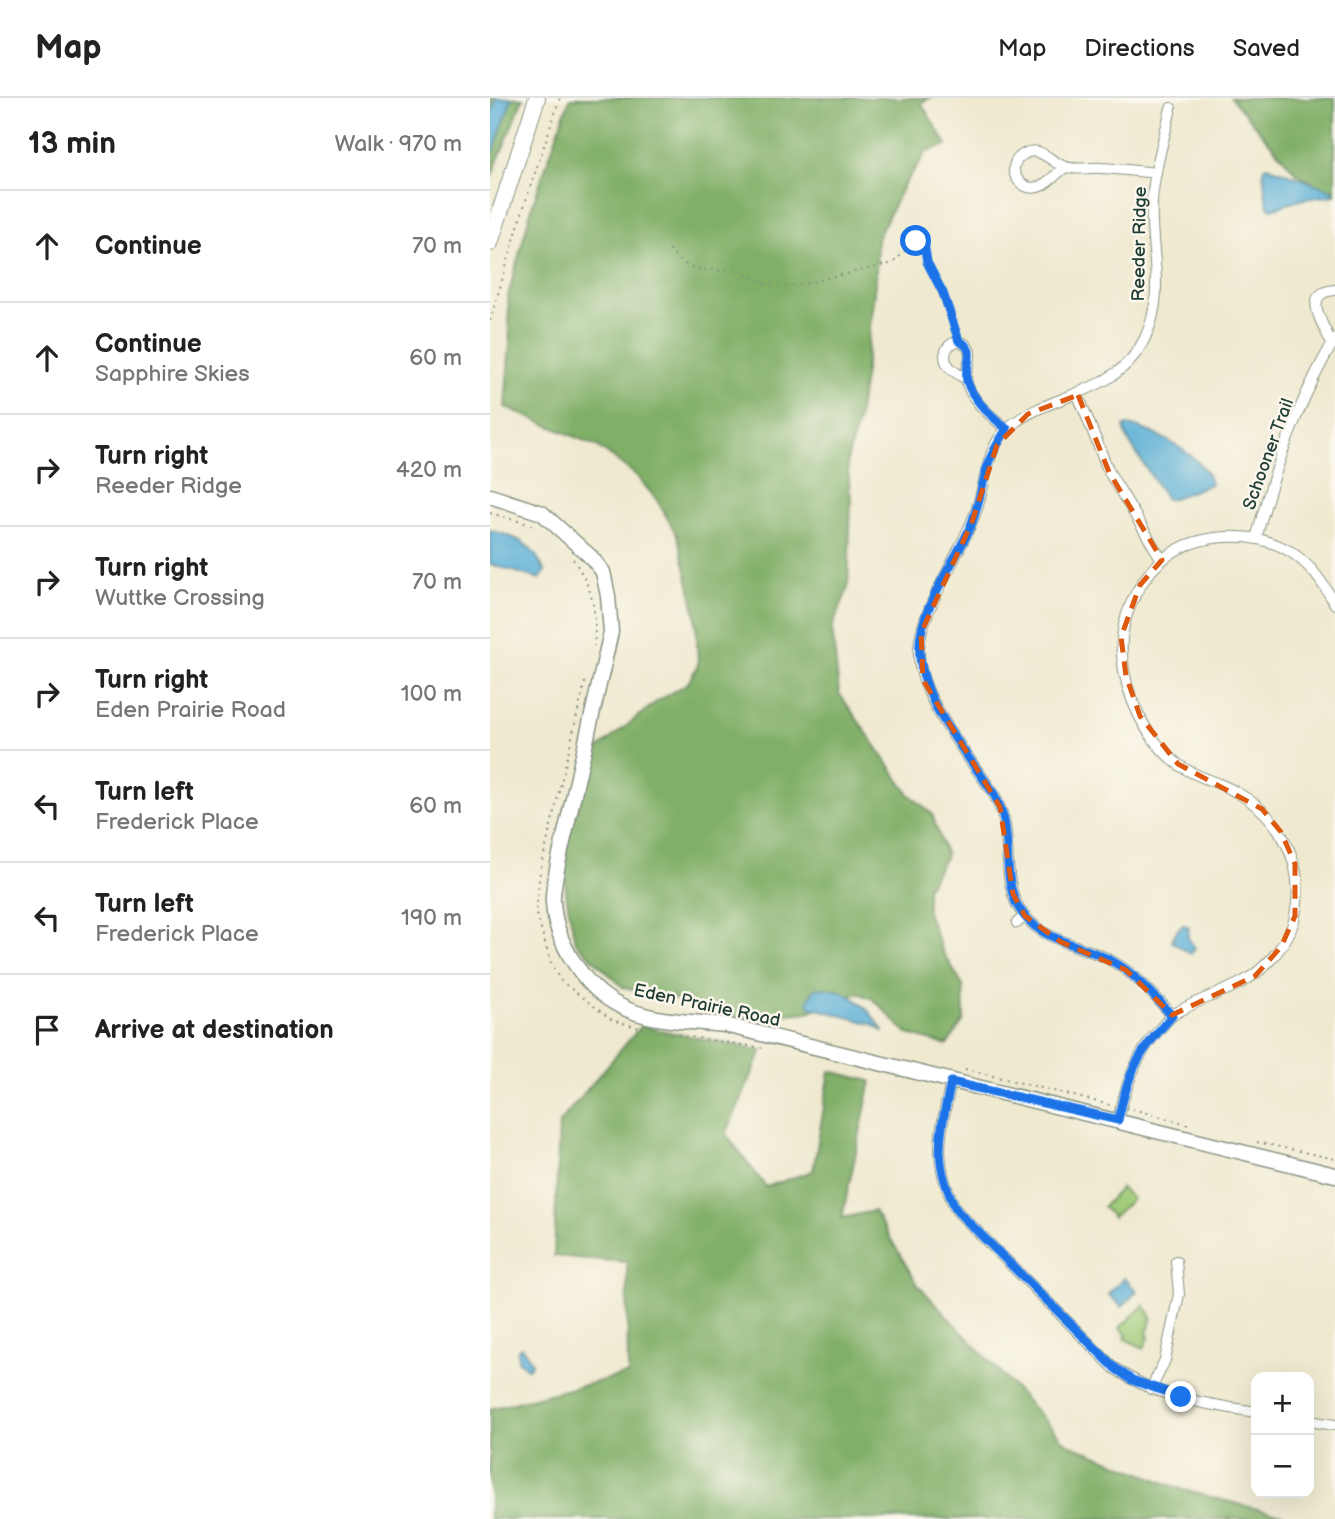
<!DOCTYPE html>
<html lang="en">
<head>
<meta charset="utf-8">
<style>
	:root { --surface:#fff; --page:#f2f2f2; --text:#222; --muted:#767676; --line:#e0e0e0 }
	body { margin:0; font-family:"Balsamiq Sans",sans-serif; background:var(--page); color:var(--text) }
	.controls { position:absolute; right:21px; bottom:21px; display:grid; overflow:hidden; border-radius:14px; box-shadow:0 7px 28px #0002 }
	.controls button { width:63px; height:63px; display:grid; place-items:center; padding:0; border:0; border-bottom:2px solid var(--line); background:var(--surface); color:var(--text); font:35px sans-serif }
	.stop { position:absolute; width:21px; height:21px; margin:-16px; border:5px solid #1a73e8; border-radius:50%; background:#fff }
	.stop.end { background:#1a73e8; border-color:#fff; box-shadow:0 2px 7px #0008 }
	.list { margin:0; padding:0; list-style:none }
	h2 { display:flex; justify-content:space-between; align-items:center; height:91px; margin:0; padding:0 28px; font-size:30px }
	h2 small { font-size:23px; font-weight:400; color:var(--muted) }
	.list li { display:grid; grid-template-columns:46px 1fr auto; gap:21px; align-items:center; box-sizing:border-box; height:112px; padding:0 28px; border-top:2px solid var(--line) }
	.list b { display:block; font-size:26px; white-space:nowrap }
	.list p { margin:0; font-size:23px; white-space:nowrap; color:var(--muted) }
	.list em { font-size:23px; font-style:normal; color:var(--muted) }
	.icon { flex:none; width:38px; height:38px; fill:none; stroke:currentColor; stroke-width:2; stroke-linecap:round; stroke-linejoin:round }
	.map { position:relative; flex:none; width:845px; height:1421px; overflow:hidden }
	header { display:flex; align-items:center; gap:42px; box-sizing:border-box; height:98px; padding:0 35px; background:var(--surface); border-bottom:2px solid var(--line) }
	header strong { font-size:33px }
	nav { display:flex; gap:38px; margin-inline-start:auto; font-size:24px }
	main { display:flex }
	aside { flex:1; background:var(--surface) }
	.map>svg:first-child { display:block }
	.green { fill:#a0cb78; stroke:#608456; stroke-width:2 }
	.forest { fill:#80af68; stroke:#50764e; stroke-width:2 }
	.water { fill:#59aed5; stroke:#3c7684; stroke-width:2 }
	.lines { fill:none; stroke-linecap:round; stroke-linejoin:round }
	.street-casing { stroke:#879382; stroke-width:12 }
	.secondary-casing { stroke:#879382; stroke-width:17 }
	.primary-casing { stroke:#879382; stroke-width:18 }
	.path { stroke:#879382; stroke-width:2; stroke-dasharray:2 5; stroke-linecap:butt }
	.street { stroke:#fff; stroke-width:10 }
	.secondary { stroke:#fff; stroke-width:14 }
	.primary { stroke:#fff; stroke-width:16 }
	.route { stroke:#1a73e8; stroke-width:9 }
	.marked { fill:none; stroke:#de580e; stroke-width:5; stroke-dasharray:14 9; stroke-linejoin:round }
	.labels { text-anchor:middle; stroke-width:5; stroke-linejoin:round; paint-order:stroke }
	.street-label { font-size:18px; fill:#1f3d34; stroke:#fbf7ec }
</style>
</head>
<body>
<header>
<strong>Map</strong>
<nav><a>Map</a><a>Directions</a><a>Saved</a></nav>
</header>
<main>
<aside>
<h2>13 min<small>Walk · 970 m</small></h2>
<ul class="list">
<li><svg class="icon" aria-label="ahead" viewBox="0 0 24 24"><path d="M12 20V5M6 11l6-6 6 6"/></svg><div><b>Continue</b></div><em>70 m</em></li>
<li><svg class="icon" aria-label="ahead" viewBox="0 0 24 24"><path d="M12 20V5M6 11l6-6 6 6"/></svg><div><b>Continue</b><p>Sapphire Skies</p></div><em>60 m</em></li>
<li><svg class="icon" aria-label="right" viewBox="0 0 24 24"><path d="M7 20v-9h11M14 6l5 5-5 5"/></svg><div><b>Turn right</b><p>Reeder Ridge</p></div><em>420 m</em></li>
<li><svg class="icon" aria-label="right" viewBox="0 0 24 24"><path d="M7 20v-9h11M14 6l5 5-5 5"/></svg><div><b>Turn right</b><p>Wuttke Crossing</p></div><em>70 m</em></li>
<li><svg class="icon" aria-label="right" viewBox="0 0 24 24"><path d="M7 20v-9h11M14 6l5 5-5 5"/></svg><div><b>Turn right</b><p>Eden Prairie Road</p></div><em>100 m</em></li>
<li><svg class="icon" aria-label="left" viewBox="0 0 24 24"><path d="M17 20v-9H6M10 6l-5 5 5 5"/></svg><div><b>Turn left</b><p>Frederick Place</p></div><em>60 m</em></li>
<li><svg class="icon" aria-label="left" viewBox="0 0 24 24"><path d="M17 20v-9H6M10 6l-5 5 5 5"/></svg><div><b>Turn left</b><p>Frederick Place</p></div><em>190 m</em></li>
<li><svg class="icon" aria-label="arrive" viewBox="0 0 24 24"><path d="M6 21V4h12l-3 4 3 4H6"/></svg><div><b>Arrive at destination</b></div></li>
</ul>
</aside>
<div class="map">
<svg width="845" height="1421" viewBox="0 0 845 1421">
	<rect width="100%" height="100%" fill="#fbf7ec"/>
	<filter id="ink" filterUnits="userSpaceOnUse"><feTurbulence type="fractalNoise" baseFrequency=".0143" numOctaves="2"/><feDisplacementMap in="SourceGraphic" scale="14" xChannelSelector="R" yChannelSelector="G"/><feConvolveMatrix kernelMatrix="1 2 1 2 8 2 1 2 1" color-interpolation-filters="sRGB"/></filter>
	<filter id="wash" filterUnits="userSpaceOnUse"><feTurbulence type="fractalNoise" baseFrequency=".00686" numOctaves="4" result="noise"/><feDisplacementMap in="SourceGraphic" scale="28" xChannelSelector="R" yChannelSelector="G"/><feGaussianBlur stdDeviation="1.57" result="paint"/><feColorMatrix in="noise" values="0 0 0 0 0 0 0 0 0 0 0 0 0 0 0 0 0 1.4 0 .05"/><feComposite in="paint" operator="in"/></filter>
	<g filter="url(#wash)">
		<rect width="100%" height="100%" fill="#efe9cf"/>
		<!-- green -->
		<g class="green">
			<polygon points="631,1090 642,1101 623,1119 613,1109"/>
			<polygon points="654,1207 662,1219 657,1236 659,1239 654,1250 635,1241 637,1237 630,1230"/>
		</g>
		<!-- forest -->
		<g class="forest">
			<polygon points="0,0 33,0 0,82"/>
			<polygon points="80,0 440,0 431,5 457,47 437,53 412,90 387,141 386,175 377,258 368,321 357,364 361,401 358,490 342,530 349,595 419,696 442,716 456,758 437,789 437,814 452,853 473,888 474,922 457,947 418,936 383,901 368,895 318,914 249,921 194,903 134,890 85,844 76,796 74,744 92,698 103,655 166,604 198,585 208,567 206,517 188,439 167,402 146,377 107,348 15,309 20,245 18,198 43,105"/>
			<polygon points="741,0 845,0 845,97 806,75"/>
			<polygon points="151,928 272,953 236,1036 276,1089 323,1073 340,973 381,983 352,1120 384,1113 428,1187 576,1345 693,1392 808,1421 0,1421 0,1311 138,1276 137,1164 64,1158 69,1025"/>
		</g>
		<!-- water -->
		<g class="water">
			<polygon points="6,0 22,0 0,64 0,23"/>
			<path d="M777 68 842 92 845 97 814 101 781 111 778 108C776 100 772 75 774 69Z"/>
			<path d="M638 327C663 332 717 359 721 386L681 401H676L638 342 634 329Z"/>
			<path d="M0 432C29 440 42 445 55 474L50 481 0 466Z"/>
			<path d="M694 827 699 829 698 840 705 850 701 856 682 844C682 839 689 828 694 827Z"/>
			<path d="M325 891C356 886 379 910 394 934L383 926 320 909 318 902Z"/>
			<polygon points="634,1180 647,1193 632,1209 618,1196"/>
			<polygon points="32,1249 42,1264 38,1271 28,1262 28,1251"/>
		</g>
	</g>
	<g filter="url(#ink)">
		<g class="lines">
			<defs>
				<g id="street">
					<path d="M681 10C674 41 664 72 662 104 659 152 677 193 655 240 627 298 564 293 520 328 495 348 496 389 485 416 472 449 453 479 439 512 433 526 428 542 429 558 430 600 480 661 504 696 508 705 512 713 514 722 520 749 514 780 527 807 547 843 585 844 618 861 644 874 663 896 682 917"/>
					<path d="M575 69C568 75 561 82 553 87 532 99 511 68 534 56 549 47 560 63 573 68 584 73 600 69 611 70 630 71 648 73 666 75"/>
					<path d="M842 246C835 229 809 195 845 192"/>
					<path d="M476 281C466 275 451 267 456 253 459 244 471 241 477 248 485 258 475 270 476 280 478 301 502 319 517 331"/>
					<polyline points="588,297 619,374 672,462"/>
					<path d="M766 441C784 372 808 303 845 241"/>
					<polyline points="527,825 535,818"/>
					<path d="M461 984C450 1036 441 1063 467 1113L624 1270C666 1300 717 1306 766 1314"/>
					<path d="M628 1022C636 988 645 958 669 932 673 927 678 921 683 917 719 893 752 895 783 859 793 847 802 834 805 818 816 767 791 718 746 694 727 683 707 680 689 667 656 642 635 598 632 557 629 523 646 485 671 463 704 434 765 431 801 454 822 468 833 485 845 506"/>
					<polyline points="661,1291 675,1262 689,1196 686,1163"/>
					<polyline points="819,1323 845,1327"/>
				</g>
				<path id="secondary" d="M0 398 52 415 101 459 113 474 118 498 121 534 68 766C66 778 62 792 63 804 65 844 94 890 130 908 160 924 201 923 235 927L845 1077"/>
				<polyline id="primary" points="0,145 47,0"/>
			</defs>
			<!-- street casing -->
			<use href="#street" class="street-casing"/>
			<!-- secondary casing -->
			<use href="#secondary" class="secondary-casing"/>
			<!-- primary casing -->
			<use href="#primary" class="primary-casing"/>
			<!-- path -->
			<g class="path">
				<polyline points="179,152 192,165 202,169 211,172 247,173 279,187 299,189 403,165 422,146 430,143 435,150 439,170 453,195 466,232"/>
				<polyline points="0,223 36,102 70,0"/>
				<polyline points="0,415 45,428"/>
				<path d="M83 461C103 491 107 512 104 548"/>
				<polyline points="95,584 50,774 46,814 62,868 71,883 122,922 160,933 272,950"/>
				<polyline points="475,971 620,1007"/>
				<polyline points="642,1011 701,1027"/>
				<polyline points="767,1044 845,1061"/>
			</g>
			<!-- street -->
			<use href="#street" class="street"/>
			<!-- secondary -->
			<use href="#secondary" class="secondary"/>
			<!-- primary -->
			<use href="#primary" class="primary"/>
		</g>
	</g>
	<g class="lines" filter="url(#ink)">
		<!-- route -->
		<path class="route" d="M426 143 434 145 437 164 453 195 469 243C489 252 473 269 477 283 483 303 502 318 517 331 510 341 504 352 499 363 492 385 489 408 480 430 465 463 437 501 431 536 420 592 475 652 504 696 508 704 512 713 514 722 520 749 514 780 527 807 547 843 585 844 618 861 644 874 663 896 682 918 648 955 639 972 628 1022L461 984C450 1036 441 1062 467 1113L625 1270 642 1282 691 1299"/>
	</g>
	<!-- marked area -->
	<path class="marked" d="M588 297 619 374 672 462 650 487 631 539 636 578 650 618 688 666 772 711 791 734 805 766V818L791 849 765 878 682 917 636 872 571 844 535 818 523 796 510 709 433 582 431 535 482 424 507 347 538 316Z"/>
	<g class="labels">
		<!-- street labels -->
		<g class="street-label">
			<text transform="translate(649 146) rotate(-89)" y="6">Reeder Ridge</text>
			<text transform="translate(778 356) rotate(-70)" y="6">Schooner Trail</text>
			<text transform="translate(217 907) rotate(12)" y="6">Eden Prairie Road</text>
		</g>
	</g>
</svg>
<div class="controls">
<button>+</button>
<button>−</button>
</div>
<div class="stop" style="left:426px;top:143px"></div>
<div class="stop end" style="left:691px;top:1299px"></div>
</div>
</main>
</body>
</html>
